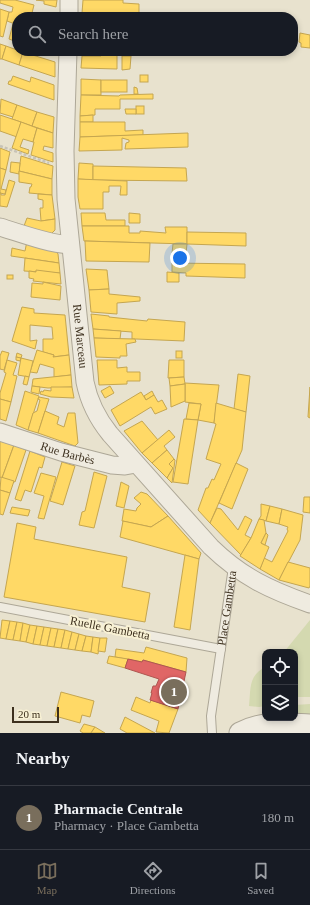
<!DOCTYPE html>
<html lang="en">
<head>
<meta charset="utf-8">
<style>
	:root { --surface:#171b24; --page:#20242c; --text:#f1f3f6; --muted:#9ea1a6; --line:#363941; --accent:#796e5c }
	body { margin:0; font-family:"Times New Roman",serif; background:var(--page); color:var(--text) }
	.controls { position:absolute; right:12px; bottom:12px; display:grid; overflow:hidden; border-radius:8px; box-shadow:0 2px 6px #0003 }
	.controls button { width:36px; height:36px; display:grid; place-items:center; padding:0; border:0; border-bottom:1px solid var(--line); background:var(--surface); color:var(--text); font:20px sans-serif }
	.scale { position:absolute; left:12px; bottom:10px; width:47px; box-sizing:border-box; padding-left:4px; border:2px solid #3d301e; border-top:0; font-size:11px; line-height:14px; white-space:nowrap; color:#3d301e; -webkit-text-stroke:3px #f8f1d4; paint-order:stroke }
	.you { position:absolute; left:180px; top:258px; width:14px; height:14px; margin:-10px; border:3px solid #fff; border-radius:50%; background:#1a73e8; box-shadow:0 0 0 6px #1a73e833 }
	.badge { display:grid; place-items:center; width:26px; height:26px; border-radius:50%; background:var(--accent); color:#fff; font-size:13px; font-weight:700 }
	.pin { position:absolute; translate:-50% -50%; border:2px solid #fff; box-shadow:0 1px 4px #0006 }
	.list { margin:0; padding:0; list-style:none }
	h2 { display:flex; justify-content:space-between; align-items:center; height:52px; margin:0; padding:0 16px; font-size:17px }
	h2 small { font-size:13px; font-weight:400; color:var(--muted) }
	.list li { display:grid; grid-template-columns:26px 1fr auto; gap:12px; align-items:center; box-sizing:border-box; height:64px; padding:0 16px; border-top:1px solid var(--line) }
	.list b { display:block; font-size:15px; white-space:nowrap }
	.list p { margin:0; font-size:13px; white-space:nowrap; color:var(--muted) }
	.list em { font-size:13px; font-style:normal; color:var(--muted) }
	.icon { flex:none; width:22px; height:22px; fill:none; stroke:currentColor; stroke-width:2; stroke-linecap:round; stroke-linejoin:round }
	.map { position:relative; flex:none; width:310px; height:733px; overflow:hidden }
	.search { position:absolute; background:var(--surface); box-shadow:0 2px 6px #0003; left:12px; right:12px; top:12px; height:44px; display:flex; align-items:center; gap:10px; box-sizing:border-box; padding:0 14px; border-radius:16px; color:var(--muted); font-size:15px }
	.sheet { height:116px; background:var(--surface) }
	nav { display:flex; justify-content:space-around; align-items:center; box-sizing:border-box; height:56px; border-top:1px solid var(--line); background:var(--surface); font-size:11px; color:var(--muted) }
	nav a { display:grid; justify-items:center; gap:2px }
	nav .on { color:var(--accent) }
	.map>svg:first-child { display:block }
	.green { fill:#d4d9b0 }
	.homes { fill:#ffd966; stroke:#c5a650 }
	.shops { fill:#e06666; stroke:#af5650 }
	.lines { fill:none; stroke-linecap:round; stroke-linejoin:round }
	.service-casing { stroke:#ada797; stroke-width:10 }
	.minor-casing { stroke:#ada797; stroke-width:19 }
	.tertiary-casing { stroke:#ada797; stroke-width:23 }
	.path { stroke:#c7c3b7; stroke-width:2.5; stroke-dasharray:3 2; stroke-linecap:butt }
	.service { stroke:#efebe0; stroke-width:8 }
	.minor { stroke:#efebe0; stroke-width:17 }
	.tertiary { stroke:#efebe0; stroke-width:21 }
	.labels { text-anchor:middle; stroke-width:4; stroke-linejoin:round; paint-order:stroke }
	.street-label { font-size:12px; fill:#3d301e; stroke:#f8f1d4 }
</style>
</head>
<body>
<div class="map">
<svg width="310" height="733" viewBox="0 0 310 733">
	<rect width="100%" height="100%" fill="#e8e2ce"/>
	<!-- green -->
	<g class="green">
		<polygon points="310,620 310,697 295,697 295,652 284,652"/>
		<path d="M265 667V706L259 707 249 706C251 689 248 676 265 667Z"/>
		<polygon points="310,704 310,716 295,715 295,705"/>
	</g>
	<!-- homes -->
	<g class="homes">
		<polygon points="0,0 15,0 34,5 31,17 19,15 15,24 7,21 9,12 12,12 13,7 0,3"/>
		<polygon points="36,0 57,0 56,7 44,4 44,1"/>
		<polygon points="83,0 123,0 123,3 139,4 139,14 82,13"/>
		<polygon points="0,9 9,12 3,37 0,36"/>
		<polygon points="82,13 139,15 152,15 152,17 82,17"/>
		<polygon points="13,24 17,26 17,42 9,39"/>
		<polygon points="300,33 310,35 310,48 301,47 301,43 299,42"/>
		<polygon points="0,44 6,46 2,59 0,59"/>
		<polygon points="6,46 17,50 17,51 23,52 19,65 2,59"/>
		<polygon points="23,52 55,62 55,77 19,65"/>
		<polygon points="101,55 117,55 117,69 81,68 82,56 101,56"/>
		<polygon points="122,56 131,56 130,69 122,70"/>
		<rect x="140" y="75" width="8" height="7"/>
		<polygon points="13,76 30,82 31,77 54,85 54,100 8,84 9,81 11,81"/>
		<polygon points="81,79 101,80 101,95 81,95"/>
		<rect x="101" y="80" width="26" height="12"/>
		<polygon points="134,87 137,88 138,94 134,94"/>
		<polygon points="153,94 153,99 120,99 120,109 95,109 95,115 80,116 81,95 119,96 120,95"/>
		<polygon points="1,99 17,105 13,117 0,113"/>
		<polygon points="17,105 37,112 32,126 12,119"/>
		<rect x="136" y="106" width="8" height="8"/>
		<polygon points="125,109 136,109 136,114 126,114"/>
		<polygon points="37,112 54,117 53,133 32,126"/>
		<polygon points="0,115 21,122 17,137 0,131"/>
		<polygon points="93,115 93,122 80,122 80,116"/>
		<polygon points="21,122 37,128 33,142 23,139 20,147 29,150 28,154 12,148"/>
		<polygon points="80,122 125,122 125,131 143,130 143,135 80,137"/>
		<polygon points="37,128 53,133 53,148 44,146 43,150 53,153 53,162 31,155 34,142 33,142"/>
		<polygon points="188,133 188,147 125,149 126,143 129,142 129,140 122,138 122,150 79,151 80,137"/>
		<polygon points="0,148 10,152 6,170 0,168"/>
		<polygon points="21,156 53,166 52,179 19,171"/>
		<polygon points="11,162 20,163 19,174 10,172"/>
		<polygon points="79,163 93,164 93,180 78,179"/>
		<polygon points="93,166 186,168 187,181 93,180"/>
		<polygon points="0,168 6,170 1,189 6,190 5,194 0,193"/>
		<polygon points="19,171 52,179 52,195 29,193 30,187 31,187 32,184 19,182"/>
		<polygon points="78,179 127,181 127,195 120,195 121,186 109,186 109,192 103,192 103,209 80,209 78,197"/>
		<polygon points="9,180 15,182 7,207 0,206 0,193 1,193 1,195 5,195"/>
		<polygon points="38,194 52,195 55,219 41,221 40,208 43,208 43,200 38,199"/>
		<polygon points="81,213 105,213 106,220 125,220 125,226 82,226"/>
		<polygon points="129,213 140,214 140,223 129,223"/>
		<polygon points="27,218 41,221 55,219 55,230 50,235 24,226"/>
		<polygon points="82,226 129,226 129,233 140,233 140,231 166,233 165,227 187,227 187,244 84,241"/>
		<polygon points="187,232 246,233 246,246 187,244"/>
		<polygon points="27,241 54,248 58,254 59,263 11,256 12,248 25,251"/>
		<polygon points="85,241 150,243 149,262 86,261"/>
		<polygon points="173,244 187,244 186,254 172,253"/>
		<polygon points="25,258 59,263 60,273 24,271"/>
		<polygon points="172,263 245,264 245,278 186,276 186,273 172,272"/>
		<polygon points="86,269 107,270 109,289 89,290"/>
		<polygon points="36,270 60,273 61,284 33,281 34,279 29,278 29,271 36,272"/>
		<polygon points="167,272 179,273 179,282 167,282"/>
		<rect x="7" y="275" width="6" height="4"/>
		<polygon points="43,282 61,286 60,300 31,297 32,283 43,284"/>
		<polygon points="109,289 109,294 140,297 140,301 117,303 117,314 91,312 89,290"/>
		<polygon points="22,307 34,309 34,313 65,315 69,355 53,357 54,355 43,352 43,339 53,339 52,327 30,325 30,341 37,340 35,349 12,341"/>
		<polygon points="91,314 109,316 109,317 147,321 148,319 185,322 184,341 136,339 132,339 132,332 93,329"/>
		<polygon points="93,329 121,331 120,339 94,338"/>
		<polygon points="94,338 135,339 136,342 126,344 127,356 120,356 120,358 96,357"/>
		<polygon points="37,350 54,355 53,357 69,355 71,375 54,377 54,368 40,364 37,373 30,372"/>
		<polygon points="2,351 9,353 4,370 0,369 0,356"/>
		<rect x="176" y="351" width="6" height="7"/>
		<polygon points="17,353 22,355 21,358 16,357"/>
		<polygon points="16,357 21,358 20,361 16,360"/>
		<polygon points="21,358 33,361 29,377 18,375"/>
		<polygon points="7,360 17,363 13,375 17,376 11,402 0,399 0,393 6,373 4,372"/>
		<polygon points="97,360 117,360 117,368 127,367 127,372 140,372 140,381 127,381 127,384 99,385"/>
		<polygon points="169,360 184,360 184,377 168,378"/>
		<polygon points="238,374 250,376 246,412 234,409"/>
		<polygon points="71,375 72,387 48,388 32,386 33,379"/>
		<polygon points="25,376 29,377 27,385 23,384"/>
		<polygon points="184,377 185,384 170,386 169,378"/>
		<polygon points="185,383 219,385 214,423 198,420 201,404 185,402"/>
		<polygon points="185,384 185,401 171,407 170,386"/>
		<polygon points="32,386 40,387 39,394 31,392"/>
		<polygon points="110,386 114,393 105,398 101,391"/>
		<polygon points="51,387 72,387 74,398 51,397 40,394 41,391 43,392 44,390 51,391"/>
		<polygon points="310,387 310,418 308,417"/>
		<polygon points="25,391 39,396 28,430 16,425"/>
		<polygon points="152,391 154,395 146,400 144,396"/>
		<polygon points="141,392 146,400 154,395 158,402 162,400 167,409 155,414 151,407 120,426 111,410"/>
		<polygon points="39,397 49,399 38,433 28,430 33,413 37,411 40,400 38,399"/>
		<polygon points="0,399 11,402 6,421 0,419"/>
		<polygon points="189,403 201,404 198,420 186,419"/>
		<polygon points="216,403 246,412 242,450 210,523 198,510 206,488 208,488 212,479 214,480 221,464 206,459 216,424 214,423"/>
		<polygon points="45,411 59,417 57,424 64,427 68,413 75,413 78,443 75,446 38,433"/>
		<polygon points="184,419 198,420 188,484 173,482"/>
		<polygon points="142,421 158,440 142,453 124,431"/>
		<polygon points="169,430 175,437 164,446 167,450 152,463 142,453"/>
		<polygon points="0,441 14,445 2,478 0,477"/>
		<polygon points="14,445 26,450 15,482 2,478"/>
		<polygon points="167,450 174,459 169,464 173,468 167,478 152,463"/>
		<polygon points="30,451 45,457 42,468 39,467 31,492 25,490 21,501 15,499"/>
		<polygon points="174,459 175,460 172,483 167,478 173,468 169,464"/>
		<polygon points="62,462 75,466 63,505 50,501"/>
		<polygon points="236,463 248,469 232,509 219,503"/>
		<polygon points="94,472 107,476 94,528 79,525 82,512 85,511"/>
		<polygon points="41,473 56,477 44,519 38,518 44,496 34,493"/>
		<polygon points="1,477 14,481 10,493 0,490"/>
		<polygon points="121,482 129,486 124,508 116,506"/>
		<polygon points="0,490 10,493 3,515 0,514"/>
		<polygon points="141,492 147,494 168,516 151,527 122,521 124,509 136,511 137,508 141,504 134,498"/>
		<polygon points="304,497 310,497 310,513 303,512"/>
		<polygon points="261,504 270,506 266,521 259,519 261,516"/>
		<polygon points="270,506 282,509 279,524 266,521"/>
		<polygon points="12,507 30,510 28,516 10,513"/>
		<polygon points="217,508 221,509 238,530 245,516 252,520 245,535 251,538 241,555 210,523"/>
		<polygon points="282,509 303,515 300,540 279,580 260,569 264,558 272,562 288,531 287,529 288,527 279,524"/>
		<polygon points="168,516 201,553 199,559 120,537 123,521 151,527"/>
		<polygon points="259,519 264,520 266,533 261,543 269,547 260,569 240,556 251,538"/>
		<polygon points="17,523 36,527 34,539 127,557 122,587 150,593 145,622 4,597"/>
		<polygon points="266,533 268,535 265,545 261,543"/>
		<polygon points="185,555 199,559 190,630 174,627"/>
		<polygon points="288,562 310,568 310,586 309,588 279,580"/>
		<polygon points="2,620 10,621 6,639 0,638"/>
		<polygon points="10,621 17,622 13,640 6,639"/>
		<polygon points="17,622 23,623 20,641 13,640"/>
		<polygon points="23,623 30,625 26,642 20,641"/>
		<polygon points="30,625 37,626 33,644 26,642"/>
		<polygon points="37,626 44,627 40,645 33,644"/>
		<polygon points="44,627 51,628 47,646 40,645"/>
		<polygon points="51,628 58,629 54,647 47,646"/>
		<polygon points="58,629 65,630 61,648 54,647"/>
		<polygon points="65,630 72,632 68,649 61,648"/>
		<polygon points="72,632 79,634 75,650 68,649"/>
		<polygon points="79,634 86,636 82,651 75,650"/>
		<polygon points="86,636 93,637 91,652 82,651"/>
		<polygon points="93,637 100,638 98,654 91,652"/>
		<polygon points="100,638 107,638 105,652 98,651"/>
		<polygon points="146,647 187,658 186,672 143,660 142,662 115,657 116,649 144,653"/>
		<polygon points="109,656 128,659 125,668 107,663"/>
		<polygon points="61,692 94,701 90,717 82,715 80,723 55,716"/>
		<polygon points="136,697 150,703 151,700 178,709 169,733 156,732 159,721 131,710"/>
		<polygon points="125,717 155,733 127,733 120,729"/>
		<polygon points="84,724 95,727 91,733 83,733 80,731"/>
		<polygon points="95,727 105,733 91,733"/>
	</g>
	<!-- shops -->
	<polygon class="shops" points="128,659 142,662 143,660 186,672 178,709 150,700 152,693 151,693 153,686 156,686 159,679 125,668"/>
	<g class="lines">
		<defs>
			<g id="service">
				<polyline points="0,607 221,649"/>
				<path id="s1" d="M212 733 211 716 233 567"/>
			</g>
			<g id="minor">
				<polyline points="69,17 69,0"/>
				<path id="s2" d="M68 51 65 151 66 199 85 382C89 402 97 418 110 434L211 547C242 577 270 590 310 604"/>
				<path d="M0 227C23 234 46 243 70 245"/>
				<path id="s3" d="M0 432 61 452 112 465 125 466 136 464"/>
			</g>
			<path id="tertiary" d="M240 733C263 721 285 724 310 725"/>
		</defs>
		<!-- service casing -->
		<use href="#service" class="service-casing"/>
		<!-- minor casing -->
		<use href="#minor" class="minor-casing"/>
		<!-- tertiary casing -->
		<use href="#tertiary" class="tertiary-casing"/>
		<!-- path -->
		<polyline class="path" points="0,146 49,163"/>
		<!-- service -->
		<use href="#service" class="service"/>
		<!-- minor -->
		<use href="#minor" class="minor"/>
		<!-- tertiary -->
		<use href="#tertiary" class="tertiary"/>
	</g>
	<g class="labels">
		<!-- street labels -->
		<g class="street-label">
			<text dy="4" stroke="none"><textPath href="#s2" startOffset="286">Rue Marceau</textPath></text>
			<text dy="4" stroke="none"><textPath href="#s3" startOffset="71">Rue Barbès</textPath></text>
			<text dy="4" stroke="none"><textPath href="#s1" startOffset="126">Place Gambetta</textPath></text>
			<text transform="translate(110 628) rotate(11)" y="4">Ruelle Gambetta</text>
		</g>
	</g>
</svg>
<div class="controls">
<button><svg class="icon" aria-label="locate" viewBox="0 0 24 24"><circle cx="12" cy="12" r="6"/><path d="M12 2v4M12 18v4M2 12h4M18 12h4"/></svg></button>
<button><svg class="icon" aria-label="layers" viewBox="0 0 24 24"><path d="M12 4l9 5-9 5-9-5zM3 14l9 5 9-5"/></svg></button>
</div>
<div class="scale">20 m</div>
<div class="you"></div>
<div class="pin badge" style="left:174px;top:692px">1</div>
<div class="search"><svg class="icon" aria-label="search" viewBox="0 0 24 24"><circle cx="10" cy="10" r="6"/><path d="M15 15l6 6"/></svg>Search here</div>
</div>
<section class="sheet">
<h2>Nearby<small></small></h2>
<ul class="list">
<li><span class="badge">1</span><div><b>Pharmacie Centrale</b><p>Pharmacy · Place Gambetta</p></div><em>180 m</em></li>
</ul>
</section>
<nav>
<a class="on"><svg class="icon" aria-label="map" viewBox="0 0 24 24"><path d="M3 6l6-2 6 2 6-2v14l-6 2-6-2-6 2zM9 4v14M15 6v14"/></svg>Map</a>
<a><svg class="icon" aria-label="directions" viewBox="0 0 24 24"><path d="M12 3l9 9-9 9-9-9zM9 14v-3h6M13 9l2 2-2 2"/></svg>Directions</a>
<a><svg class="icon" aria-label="saved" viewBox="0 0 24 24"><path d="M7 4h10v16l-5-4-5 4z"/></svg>Saved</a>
</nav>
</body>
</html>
